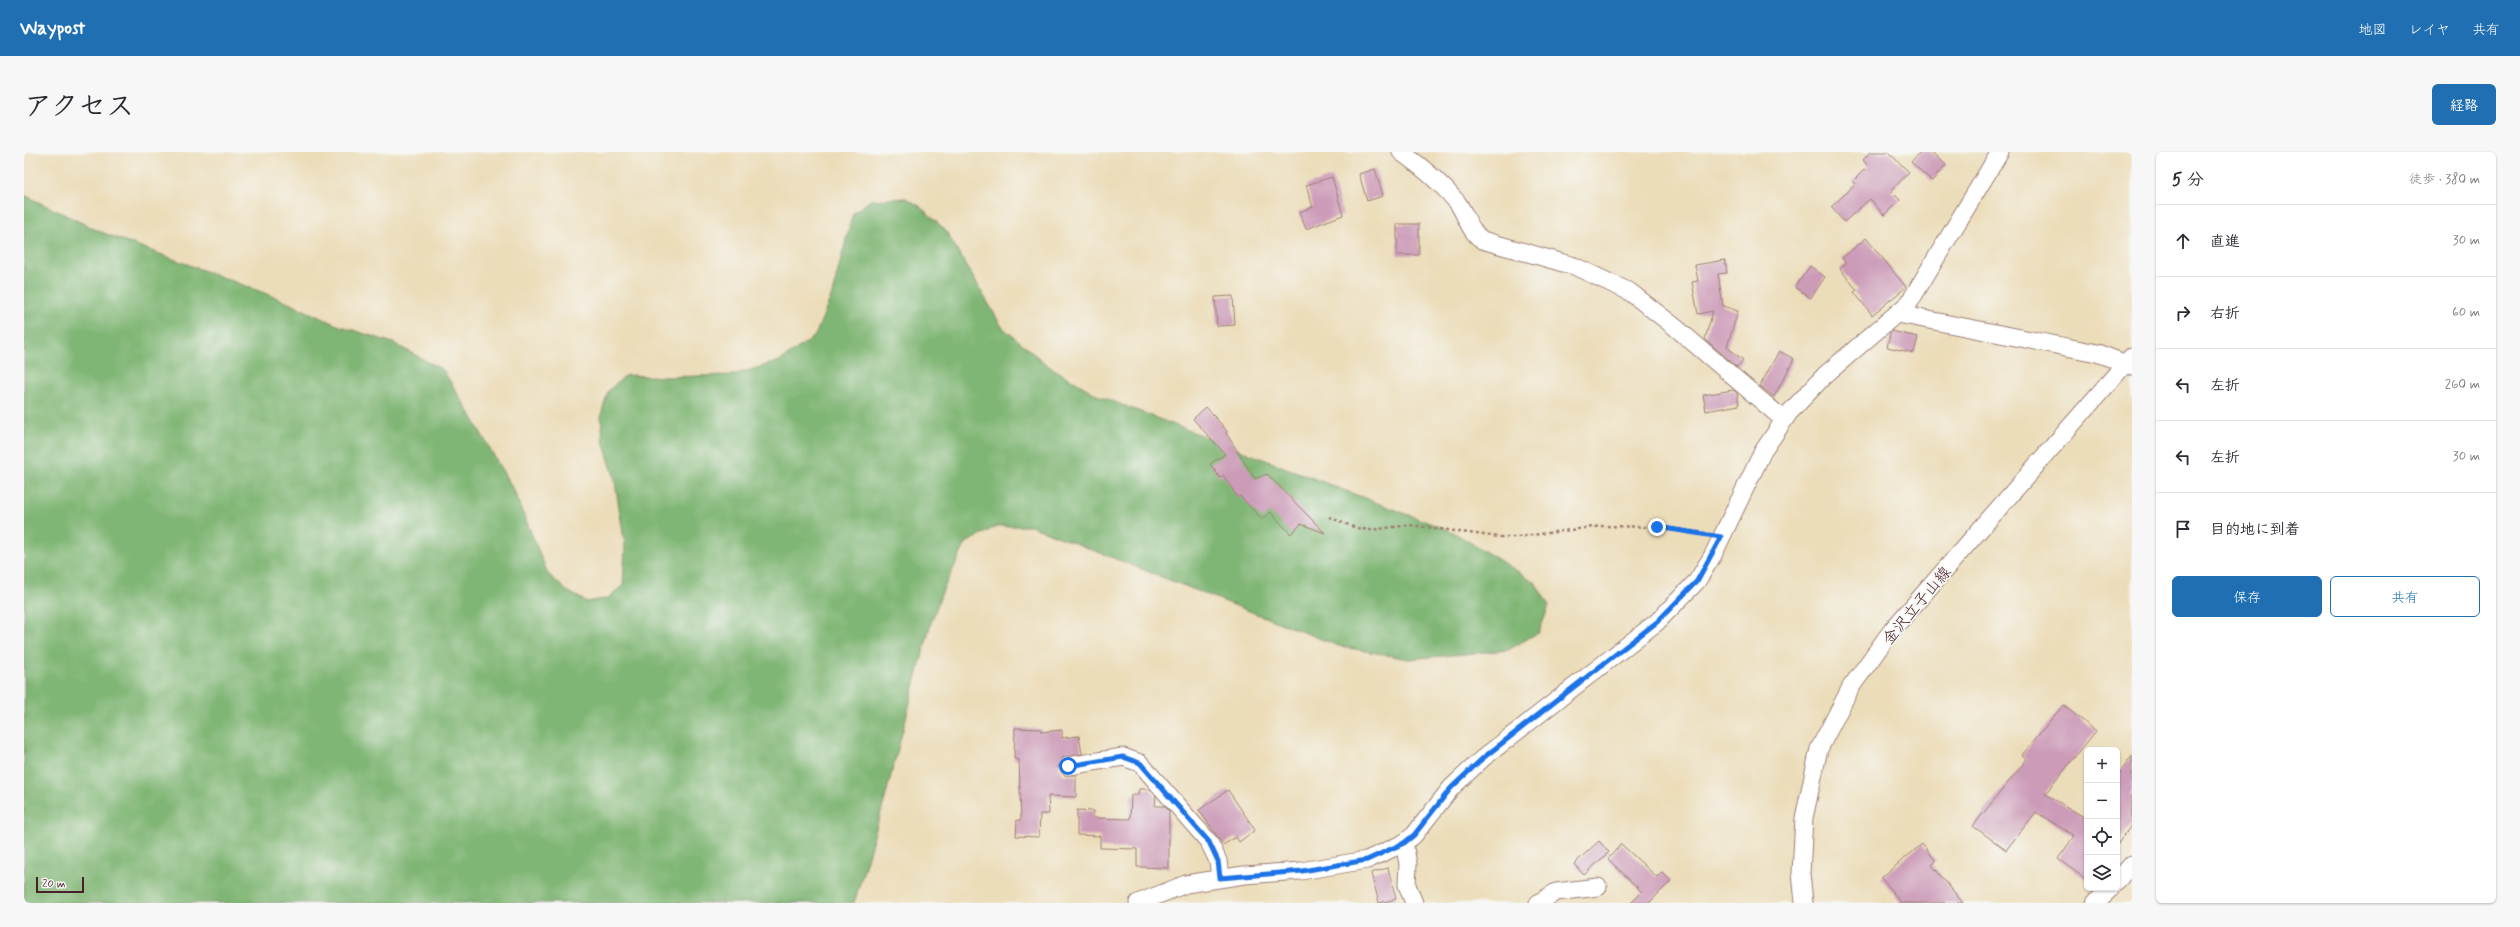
<!DOCTYPE html>
<html lang="ja">
<head>
<meta charset="utf-8">
<style>
	:root { --surface:#fff; --page:#f7f7f7; --text:#2b2b33; --muted:#7c7c81; --line:#e1e1e2; --accent:#1f6fb2 }
	body { margin:0; font-family:Mynerve,"Klee One",sans-serif; background:var(--page); color:var(--text) }
	.controls { position:absolute; right:12px; bottom:12px; display:grid; overflow:hidden; border-radius:6px; box-shadow:0 1px 3px #0004 }
	.controls button { width:36px; height:36px; display:grid; place-items:center; padding:0; border:0; border-bottom:1px solid var(--line); background:var(--surface); color:var(--text); font:20px sans-serif }
	.scale { position:absolute; left:12px; bottom:10px; width:48px; box-sizing:border-box; padding-left:4px; border:2px solid #4a1f2b; border-top:0; font-size:11px; line-height:14px; white-space:nowrap; color:#4a1f2b; -webkit-text-stroke:3px #f6f6f2; paint-order:stroke }
	.stop { position:absolute; width:12px; height:12px; margin:-9px; border:3px solid #1a73e8; border-radius:50%; background:#fff }
	.stop.end { background:#1a73e8; border-color:#fff; box-shadow:0 1px 4px #0008 }
	.list { margin:0; padding:0; list-style:none }
	h2 { display:flex; justify-content:space-between; align-items:center; height:52px; margin:0; padding:0 16px; font-size:17px }
	h2 small { font-size:13px; font-weight:400; color:var(--muted) }
	.list li { display:grid; grid-template-columns:26px 1fr auto; gap:12px; align-items:center; box-sizing:border-box; height:72px; padding:0 16px; border-top:1px solid var(--line) }
	.list b { display:block; font-size:15px; white-space:nowrap }
	.list em { font-size:13px; font-style:normal; color:var(--muted) }
	.actions { display:flex; gap:8px; padding:12px 16px }
	.actions a { flex:1; padding:9px 0; border:1px solid var(--accent); border-radius:6px; text-align:center; font-size:14px; color:var(--accent) }
	.actions .main { background:var(--accent); color:#fff }
	.icon { flex:none; width:22px; height:22px; fill:none; stroke:currentColor; stroke-width:2; stroke-linecap:round; stroke-linejoin:round }
	.map { position:relative; flex:none; width:2108px; height:751px; overflow:hidden; border-radius:6px }
	header { display:flex; align-items:center; gap:24px; box-sizing:border-box; height:56px; padding:0 20px; background:var(--accent); color:#fff }
	header strong { font-size:19px }
	nav { display:flex; gap:22px; margin-inline-start:auto; font-size:14px }
	.intro { display:flex; align-items:center; justify-content:space-between; box-sizing:border-box; height:96px; padding:0 24px }
	h1 { margin:0; font-size:28px }
	.button { padding:10px 18px; border-radius:6px; background:var(--accent); color:#fff; font-size:14px; font-weight:700 }
	main { display:flex; gap:24px; padding:0 24px }
	aside { flex:1; background:var(--surface); border-radius:6px; box-shadow:0 1px 3px #0004 }
	.map>svg:first-child { display:block }
	.forest { fill:#80b674; stroke:#656a50 }
	.building { fill:#cc9bb8 }
	.lines { fill:none; stroke-linecap:round; stroke-linejoin:round }
	.minor-casing { stroke:#9b7e72; stroke-width:19 }
	.path { stroke:#9b7e72; stroke-width:2.5; stroke-dasharray:3 3; stroke-linecap:butt }
	.minor { stroke:#fff; stroke-width:17 }
	.route { stroke:#1a73e8; stroke-width:5 }
	.labels { text-anchor:middle; stroke-width:3.5; stroke-linejoin:round; paint-order:stroke }
	.street-label { font-size:16px; fill:#4a1f2b; stroke:#f6f6f2 }
</style>
</head>
<body>
<header>
<strong>Waypost</strong>
<nav><a>地図</a><a>レイヤ</a><a>共有</a></nav>
</header>
<div class="intro"><h1>アクセス</h1><a class="button">経路</a></div>
<main>
<div class="map">
<svg width="2108" height="751" viewBox="0 0 2108 751">
	<rect width="100%" height="100%" fill="#f6f6f2"/>
	<filter id="ink" filterUnits="userSpaceOnUse"><feTurbulence type="fractalNoise" baseFrequency=".025" numOctaves="2"/><feDisplacementMap in="SourceGraphic" scale="8" xChannelSelector="R" yChannelSelector="G"/><feConvolveMatrix kernelMatrix="1 2 1 2 8 2 1 2 1" color-interpolation-filters="sRGB"/></filter>
	<filter id="wash" filterUnits="userSpaceOnUse"><feTurbulence type="fractalNoise" baseFrequency=".012" numOctaves="4" result="noise"/><feDisplacementMap in="SourceGraphic" scale="16" xChannelSelector="R" yChannelSelector="G"/><feGaussianBlur stdDeviation="0.9" result="paint"/><feColorMatrix in="noise" values="0 0 0 0 0 0 0 0 0 0 0 0 0 0 0 0 0 1.4 0 .05"/><feComposite in="paint" operator="in"/></filter>
	<g filter="url(#wash)">
		<rect width="100%" height="100%" fill="#ecddba"/>
		<!-- forest -->
		<polygon class="forest" points="0,43 77,80 251,145 313,173 369,191 419,218 445,260 491,341 524,422 543,439 563,450 584,446 599,433 601,393 590,324 579,289 577,263 584,239 602,223 642,225 709,223 756,209 791,184 808,142 829,61 847,48 882,46 897,55 922,79 978,175 1023,213 1075,244 1429,380 1511,430 1525,454 1515,480 1484,498 1384,507 1315,494 1007,374 973,374 942,391 918,440 906,474 860,650 830,751 0,751"/>
		<g id="blocks">
			<!-- building -->
			<g class="building">
				<polygon points="1846,0 1864,0 1885,20 1867,39 1876,48 1860,63 1846,47 1820,70 1807,55 1832,32 1829,29 1844,14 1839,8"/>
				<polygon points="1896,0 1907,0 1922,13 1908,29 1887,10"/>
				<polygon points="1351,17 1359,44 1343,49 1335,22"/>
				<polygon points="1308,25 1319,63 1282,77 1275,60 1289,55 1282,33"/>
				<rect x="1373" y="72" width="22" height="31"/>
				<polygon points="1842,86 1882,135 1848,163 1830,140 1833,138 1816,117 1822,111 1818,106"/>
				<polygon points="1701,108 1703,121 1694,122 1699,154 1714,159 1703,195 1719,208 1713,215 1681,187 1689,159 1674,162 1668,130 1674,129 1671,113"/>
				<polygon points="1786,114 1801,125 1787,146 1771,135"/>
				<polygon points="1209,144 1211,173 1193,174 1191,145"/>
				<polygon points="1867,179 1894,185 1890,201 1863,195"/>
				<polygon points="1755,199 1770,207 1750,245 1736,234"/>
				<polygon points="1709,238 1713,241 1715,253 1682,259 1679,243"/>
				<polygon points="1182,255 1203,279 1202,281 1231,327 1243,322 1301,381 1277,372 1267,382 1246,360 1238,367 1216,344 1214,346 1199,323 1196,326 1186,312 1201,302 1169,267"/>
				<polygon points="2039,553 2072,579 2021,642 2063,667 2063,728 2034,707 2050,684 2012,660 1982,698 1949,674 2003,607 1998,603"/>
				<polygon points="991,576 1017,577 1017,580 1038,578 1038,586 1055,584 1058,602 1038,606 1034,615 1040,623 1052,623 1052,645 1024,644 1025,662 1016,662 1015,685 992,684 993,668 997,668 995,608 990,607"/>
				<polygon points="2108,604 2108,672 2093,693 2093,625"/>
				<polygon points="1115,637 1126,637 1132,644 1131,654 1140,654 1145,659 1145,716 1113,715 1113,697 1076,696 1076,684 1053,683 1053,658 1069,659 1069,666 1106,667 1107,643 1114,643"/>
				<polygon points="1204,638 1231,678 1215,690 1212,685 1199,693 1175,658"/>
				<polygon points="1575,689 1585,700 1560,723 1550,712"/>
				<polygon points="1597,692 1633,725 1638,720 1647,729 1625,751 1607,751 1618,740 1584,707"/>
				<polygon points="1898,692 1912,709 1908,713 1939,751 1877,751 1857,726"/>
				<polygon points="1364,716 1372,747 1355,751 1347,721"/>
			</g>
		</g>
	</g>
	<g filter="url(#ink)">
		<use href="#blocks" fill-opacity="0" stroke="#9b7e72" stroke-width="1"/>
		<g class="lines">
			<defs>
				<g id="minor">
					<path d="M1377 0C1397 14 1417 31 1433 50 1442 62 1445 79 1458 88L1550 114 1606 140 1651 175 1760 268"/>
					<polyline points="1874,162 2073,201 2108,214"/>
					<polyline points="1044,614 1099,605 1116,611 1185,690 1194,709 1196,726"/>
					<polyline points="1380,691 1384,712 1383,733 1390,751"/>
					<polyline points="2093,729 2108,712"/>
					<polyline points="1114,751 1162,732 1220,723 1277,719 1343,708 1380,691 1390,683 1427,636 1459,606 1633,470 1673,429 1689,403 1739,299 1765,261 1801,223 1885,151 1976,0"/>
					<polyline points="1514,751 1532,740 1574,735"/>
					<polyline points="1780,751 1777,721 1780,666 1795,597 1827,535 1868,478 2108,204"/>
					<polyline points="2071,751 2087,736"/>
				</g>
			</defs>
			<!-- minor casing -->
			<use href="#minor" class="minor-casing"/>
			<!-- path -->
			<polyline class="path" points="1305,365 1332,376 1346,378 1386,373 1475,385 1493,385 1577,374 1633,375 1681,381"/>
			<!-- minor -->
			<use href="#minor" class="minor"/>
		</g>
	</g>
	<g class="lines" filter="url(#ink)">
		<!-- route -->
		<polyline class="route" points="1044,614 1099,605 1116,611 1185,690 1194,709 1196,726 1278,719 1343,708 1380,691 1390,683 1427,636 1459,606 1633,470 1673,429 1697,385 1633,375"/>
	</g>
	<g class="labels">
		<!-- street labels -->
		<g class="street-label">
			<text transform="translate(1892 453) rotate(-50)" y="6">金沢立子山線</text>
		</g>
	</g>
</svg>
<div class="controls">
<button>+</button>
<button>−</button>
<button><svg class="icon" aria-label="locate" viewBox="0 0 24 24"><circle cx="12" cy="12" r="6"/><path d="M12 2v4M12 18v4M2 12h4M18 12h4"/></svg></button>
<button><svg class="icon" aria-label="layers" viewBox="0 0 24 24"><path d="M12 4l9 5-9 5-9-5zM3 14l9 5 9-5"/></svg></button>
</div>
<div class="scale">20 m</div>
<div class="stop" style="left:1044px;top:614px"></div>
<div class="stop end" style="left:1633px;top:375px"></div>
</div>
<aside>
<h2>5 分<small>徒歩 · 380 m</small></h2>
<ul class="list">
<li><svg class="icon" aria-label="ahead" viewBox="0 0 24 24"><path d="M12 20V5M6 11l6-6 6 6"/></svg><div><b>直進</b></div><em>30 m</em></li>
<li><svg class="icon" aria-label="right" viewBox="0 0 24 24"><path d="M7 20v-9h11M14 6l5 5-5 5"/></svg><div><b>右折</b></div><em>60 m</em></li>
<li><svg class="icon" aria-label="left" viewBox="0 0 24 24"><path d="M17 20v-9H6M10 6l-5 5 5 5"/></svg><div><b>左折</b></div><em>260 m</em></li>
<li><svg class="icon" aria-label="left" viewBox="0 0 24 24"><path d="M17 20v-9H6M10 6l-5 5 5 5"/></svg><div><b>左折</b></div><em>30 m</em></li>
<li><svg class="icon" aria-label="arrive" viewBox="0 0 24 24"><path d="M6 21V4h12l-3 4 3 4H6"/></svg><div><b>目的地に到着</b></div></li>
</ul>
<div class="actions"><a class="main">保存</a><a>共有</a></div>
</aside>
</main>
</body>
</html>
